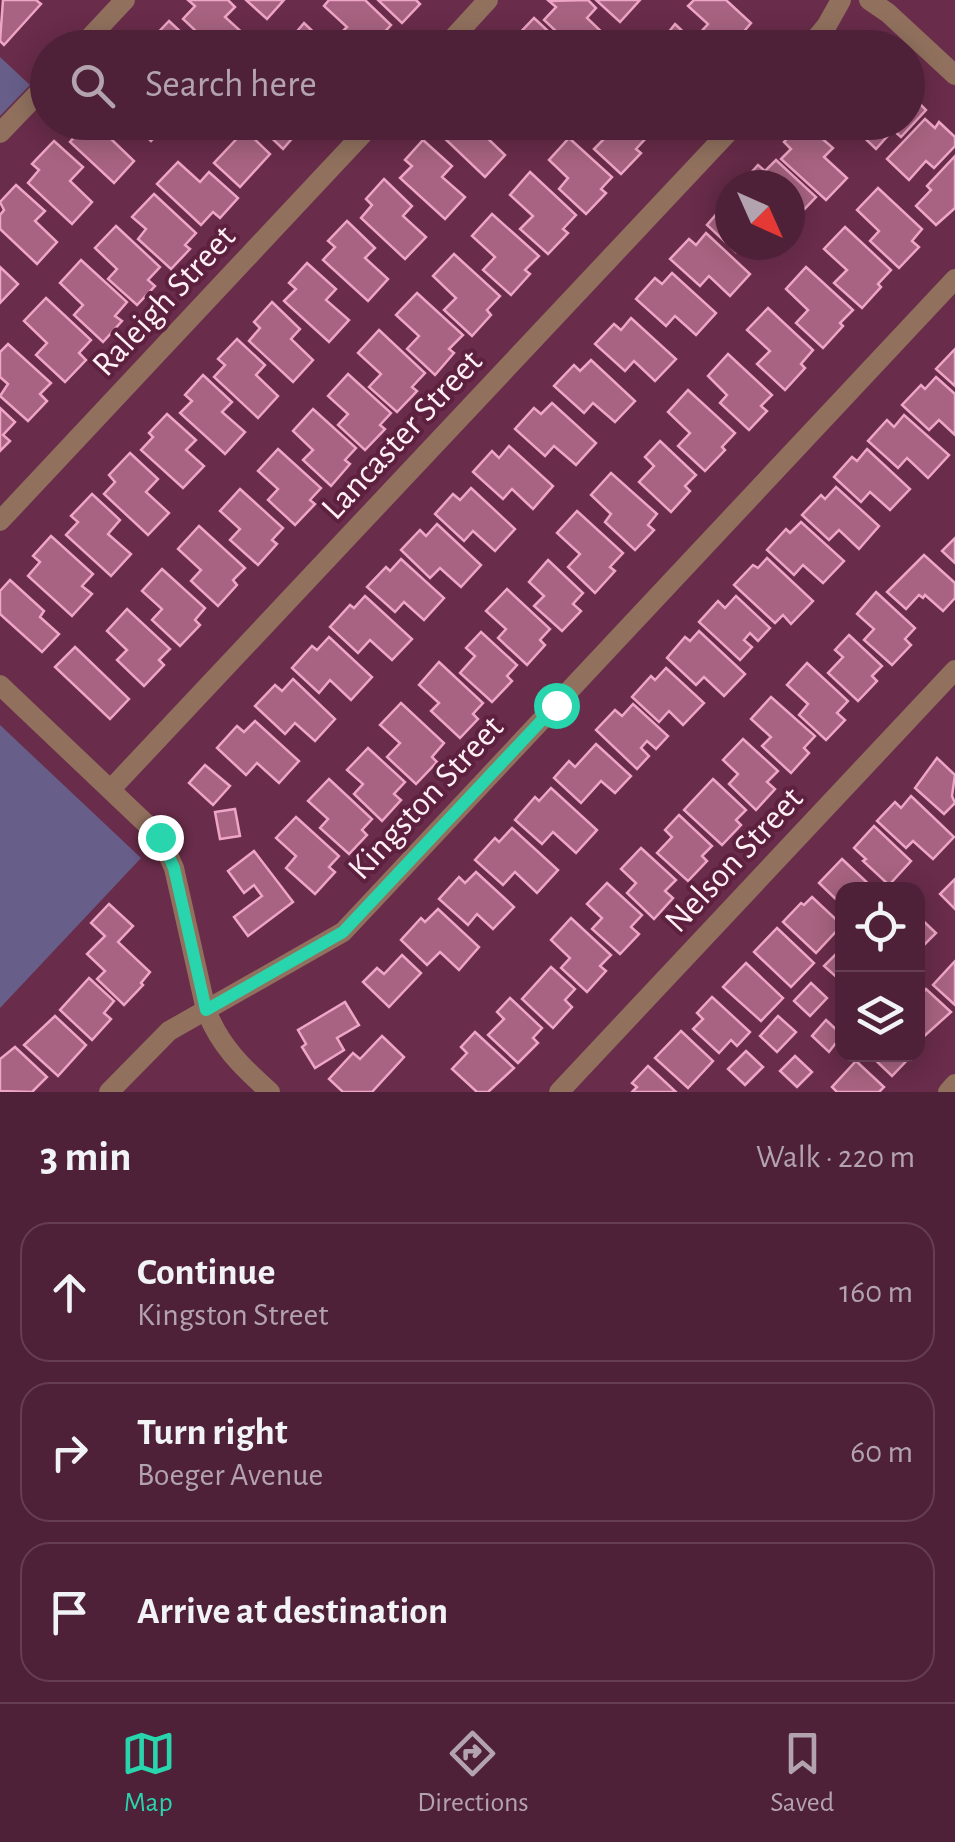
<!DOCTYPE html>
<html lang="en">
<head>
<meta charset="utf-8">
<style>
	:root { --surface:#4f2138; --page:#592e43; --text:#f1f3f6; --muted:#b3a3ae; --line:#663e53; --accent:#29d5ad }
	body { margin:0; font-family:"Alegreya Sans",sans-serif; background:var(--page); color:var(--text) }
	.controls { position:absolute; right:30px; bottom:30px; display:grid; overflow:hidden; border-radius:20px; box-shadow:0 5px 25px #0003 }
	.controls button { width:90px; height:90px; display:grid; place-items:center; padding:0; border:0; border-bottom:2px solid var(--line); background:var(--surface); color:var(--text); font:50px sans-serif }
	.compass { position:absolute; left:715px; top:170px; width:90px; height:90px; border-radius:50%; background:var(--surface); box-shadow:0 5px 25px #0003; rotate:135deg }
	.stop { position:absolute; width:30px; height:30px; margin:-22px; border:8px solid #29d5ad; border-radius:50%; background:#fff }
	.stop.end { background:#29d5ad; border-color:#fff; box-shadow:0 2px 10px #0008 }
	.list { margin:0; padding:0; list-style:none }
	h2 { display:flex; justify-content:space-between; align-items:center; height:130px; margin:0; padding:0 40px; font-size:42px }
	h2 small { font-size:32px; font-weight:400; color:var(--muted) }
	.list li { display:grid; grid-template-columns:65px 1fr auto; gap:30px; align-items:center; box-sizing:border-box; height:140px; margin:0 20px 20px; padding:0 20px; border:2px solid var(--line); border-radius:30px }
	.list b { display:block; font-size:38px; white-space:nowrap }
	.list p { margin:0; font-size:32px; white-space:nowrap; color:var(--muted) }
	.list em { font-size:32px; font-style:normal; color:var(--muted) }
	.icon { flex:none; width:55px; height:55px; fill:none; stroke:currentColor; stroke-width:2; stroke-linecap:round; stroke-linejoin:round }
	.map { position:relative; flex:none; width:955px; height:1092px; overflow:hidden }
	.search { position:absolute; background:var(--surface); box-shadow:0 5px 25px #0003; left:30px; right:30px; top:30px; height:110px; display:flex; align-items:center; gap:25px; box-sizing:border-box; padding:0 35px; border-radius:55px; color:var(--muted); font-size:38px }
	.sheet { height:610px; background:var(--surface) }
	nav { display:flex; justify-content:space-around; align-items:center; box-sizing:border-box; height:140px; border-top:2px solid var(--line); background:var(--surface); font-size:28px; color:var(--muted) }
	nav a { display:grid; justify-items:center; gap:5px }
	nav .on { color:var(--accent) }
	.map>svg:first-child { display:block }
	.green { fill:#675f8a }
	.building { fill:#a76381; stroke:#efa5c5; stroke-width:2.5 }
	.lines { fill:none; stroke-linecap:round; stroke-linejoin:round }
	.minor { stroke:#91715e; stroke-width:20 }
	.route { stroke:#29d5ad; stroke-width:12 }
	.labels { text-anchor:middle; stroke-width:8; stroke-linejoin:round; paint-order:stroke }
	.street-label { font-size:35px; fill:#ffeff5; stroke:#5d213f }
</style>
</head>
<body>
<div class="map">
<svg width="955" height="1092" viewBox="0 0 955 1092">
	<rect width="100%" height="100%" fill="#692c4a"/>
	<!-- green -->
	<g class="green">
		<polygon points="0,57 30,85 0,116"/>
		<polygon points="0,725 141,858 0,1008"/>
	</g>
	<!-- building -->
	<g class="building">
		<polygon points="3,0 36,0 41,4 4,45 0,41"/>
		<polygon points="188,0 228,0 235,7 225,17 246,36 235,48 214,48 183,19 195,6"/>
		<polygon points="246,0 284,0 267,19"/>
		<polygon points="329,0 365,0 391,25 379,38 386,44 382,48 344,48 335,39 347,27 324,6"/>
		<polygon points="378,0 416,0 420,4 402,23"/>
		<polygon points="588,0 596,8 587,18 606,36 596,48 574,48 544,20 556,7 549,1"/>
		<polygon points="596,0 640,0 620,22"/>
		<polygon points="694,0 726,0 751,23 741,35 748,41 742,48 712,48 698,35 708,24 688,6"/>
		<polygon points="534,18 562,44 559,48 518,48 522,44 515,38"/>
		<polygon points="169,21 197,47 156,48 150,41"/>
		<polygon points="304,23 330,48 283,48"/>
		<polygon points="675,24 700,48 656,48"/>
		<polygon points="908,92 926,110 901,137 893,130 876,149 854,128 859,122 908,122"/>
		<polygon points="925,119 935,128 939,122 955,137 955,146 934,168 926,161 909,180 887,159"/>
		<polygon points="114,122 122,130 112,140 134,161 114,183 70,142 81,129 76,122"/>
		<polygon points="131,122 168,122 151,141"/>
		<polygon points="255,122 299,122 303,126 283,149"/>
		<polygon points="586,122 631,122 647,137 636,149 641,153 621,174 594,149 604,139"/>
		<polygon points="641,122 668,122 656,136"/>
		<polygon points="803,122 833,148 824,157 847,178 826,200 781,159 791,149 784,142"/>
		<polygon points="823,122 853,122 839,138"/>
		<polygon points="452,123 493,124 483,134 505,155 485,177 441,135"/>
		<polygon points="245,130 270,154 240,187 214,163"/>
		<polygon points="569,138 612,177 601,189 606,193 586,214 559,189 568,178 549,160"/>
		<polygon points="423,140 452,166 442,177 465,197 445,219 400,178 412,166 405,160"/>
		<polygon points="54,141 83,167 70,181 92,202 72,224 28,183 39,170 32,164"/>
		<polygon points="955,156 955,208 936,225 916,206 931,190 927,186"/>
		<polygon points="776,160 816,197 795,219 790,214 790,185 740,185 758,165 765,171"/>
		<polygon points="178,162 200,182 209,172 238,198 220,218 213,212 201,225 157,184"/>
		<polygon points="530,172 576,215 563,229 568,233 548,254 520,229 533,216 510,195"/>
		<polygon points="384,179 412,206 403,216 426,237 405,259 361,218 372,205 366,199"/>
		<polygon points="16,185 45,211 35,221 57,242 37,264 0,229 0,215 4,210 0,202"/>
		<polygon points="878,188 922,229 912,241 919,247 899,268 870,241 879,231 857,210"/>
		<polygon points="154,194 196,233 185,245 190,249 171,269 138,239 146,229 132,217"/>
		<polygon points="725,204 730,209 730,245 743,245 736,252 707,225"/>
		<polygon points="492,214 539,256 525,270 530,274 511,295 483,270 495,257 472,236"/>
		<polygon points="347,221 375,248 365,258 388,279 368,301 323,260 335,247 328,241"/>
		<polygon points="116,226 160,267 148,280 155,286 137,305 108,279 117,269 95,248"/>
		<polygon points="845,227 891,270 878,284 881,287 862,308 834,283 847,270 824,249"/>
		<polygon points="706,233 750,274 730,296 709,276 700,286 670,259 689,239 696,245"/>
		<polygon points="748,245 775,245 763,258"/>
		<polygon points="454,254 500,296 487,310 491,315 472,336 444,310 456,298 433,276"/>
		<polygon points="81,260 127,302 115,316 122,321 103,342 74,315 83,305 60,283"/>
		<polygon points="307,263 336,289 326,300 349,320 329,342 284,301 296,289 289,283"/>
		<polygon points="0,267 18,284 0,303"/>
		<polygon points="806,267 853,310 840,323 843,326 823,348 796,323 808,310 786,289"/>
		<polygon points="672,273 716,313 696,335 675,316 666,326 636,299 655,278 662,284"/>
		<polygon points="417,293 463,335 449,349 454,353 435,375 407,349 419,336 396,315"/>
		<polygon points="46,298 91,340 79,353 86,360 65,382 36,355 47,343 24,321"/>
		<polygon points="272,302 300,329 291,339 313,360 293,382 249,341 260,328 254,322"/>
		<polygon points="768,308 813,350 801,364 805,368 785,390 757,364 770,351 747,330"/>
		<polygon points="631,318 676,359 655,381 634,361 625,371 595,344 614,324 621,330"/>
		<polygon points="379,330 425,373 412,387 417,391 397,412 369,387 381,374 358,353"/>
		<polygon points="237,339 265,365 256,375 278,396 258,418 214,377 225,365 218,359"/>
		<polygon points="8,344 51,383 40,394 47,401 28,421 0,396 8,384 0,377 0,352"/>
		<polygon points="955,349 955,386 936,369"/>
		<polygon points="728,354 772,395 761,406 767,411 749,430 720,403 727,395 708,376"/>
		<polygon points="591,360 635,401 615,422 593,403 584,413 554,386 574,365 580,371"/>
		<polygon points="348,374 391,413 380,425 385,429 365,450 338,425 348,414 328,396"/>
		<polygon points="203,375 232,402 222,412 245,432 225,454 180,413 192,401 185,395"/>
		<polygon points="936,377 955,394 955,435 939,420 929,430 902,405 921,385 925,389"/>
		<polygon points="688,390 735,433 722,447 725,450 705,471 678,446 690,433 668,412"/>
		<polygon points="552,403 596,443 576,465 554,446 545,456 515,429 534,408 541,414"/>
		<polygon points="0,408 15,422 3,435 10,441 0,451"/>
		<polygon points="313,409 356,448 345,460 350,464 331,486 303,460 313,450 293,431"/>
		<polygon points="167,414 196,440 186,450 204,466 183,488 141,450 153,437 149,433"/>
		<polygon points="904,415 949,455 928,478 907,458 898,468 868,441 887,420 894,427"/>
		<polygon points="660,441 696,475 685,486 690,491 671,512 639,482 654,466 645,457"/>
		<polygon points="509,446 553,486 533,509 512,489 503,499 473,472 492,451 499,458"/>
		<polygon points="278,449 321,488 310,500 315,504 295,525 268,500 278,489 258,471"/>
		<polygon points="867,449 910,489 890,510 870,492 861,502 834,477 852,457 857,461"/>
		<polygon points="130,453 158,479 146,492 169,513 148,535 104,494 115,482 109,475"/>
		<polygon points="611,473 657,514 648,525 654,530 635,550 605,522 611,514 591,495"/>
		<polygon points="836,487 879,526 859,549 839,530 829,540 802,515 821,495 825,499"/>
		<polygon points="471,488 515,529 495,551 473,531 464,541 435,514 453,494 460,500"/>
		<polygon points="240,489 283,528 272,540 277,544 258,565 230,540 240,529 220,511"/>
		<polygon points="92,494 120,520 108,534 131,554 111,576 66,535 78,522 71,516"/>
		<polygon points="577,511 623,553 610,567 615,571 595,593 568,567 580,554 557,533"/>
		<polygon points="801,522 844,561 823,583 803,565 794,575 767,550 786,529 790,533"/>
		<polygon points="437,524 481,565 461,587 440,568 430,578 401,550 420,530 426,536"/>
		<polygon points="199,526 245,568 233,580 237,585 218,606 191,581 201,570 178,549"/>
		<polygon points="51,536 93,574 82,586 92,594 72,616 28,576 40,562 33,556"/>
		<polygon points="955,538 955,563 942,551"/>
		<polygon points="924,555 955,583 955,598 943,611 925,595 923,598 919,595 906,609 887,592"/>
		<polygon points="767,558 813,601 791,624 783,615 775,623 734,585 753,565 758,568"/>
		<polygon points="401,559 444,598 424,620 404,602 395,612 367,587 386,567 390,571"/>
		<polygon points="548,560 583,593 573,604 581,611 562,631 534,606 544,596 529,582"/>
		<polygon points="162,569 205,608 195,620 200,625 180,646 152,620 162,609 142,591"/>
		<polygon points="10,580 44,611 40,617 59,634 42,652 0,614 0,591"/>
		<polygon points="507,589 550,629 540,640 545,645 527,665 498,638 506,629 486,611"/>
		<polygon points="876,592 915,628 905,639 911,645 892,665 864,640 874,629 857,614"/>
		<polygon points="365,596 412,639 392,660 370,640 358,653 330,627 350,605 354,608"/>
		<polygon points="736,596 770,628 758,641 750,633 744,640 752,647 740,660 699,622 718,601 725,608"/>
		<polygon points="127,609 170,649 159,660 164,665 144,686 117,660 127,650 107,631"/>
		<polygon points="699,631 745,674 724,696 704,677 696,685 667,658 685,637 690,641"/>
		<polygon points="481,632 517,665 507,676 512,681 492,702 460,673 475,656 466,648"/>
		<polygon points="849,635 882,666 872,676 877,681 858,701 828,673 843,657 835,650"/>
		<polygon points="329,637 372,677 351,700 330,680 319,693 292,668 312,646 317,650"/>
		<polygon points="75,647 129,699 110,719 55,667"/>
		<polygon points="439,662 483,703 473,714 478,719 460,738 431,711 439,703 419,685"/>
		<polygon points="807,663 848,701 837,713 845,720 826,740 799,715 808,704 787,685"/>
		<polygon points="666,668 704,703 683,725 669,711 659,722 632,697 651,676 655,680"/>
		<polygon points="293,679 335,719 315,741 295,723 285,734 255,706 275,685 282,691"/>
		<polygon points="771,697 815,736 804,748 809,753 791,773 762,746 771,737 751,719"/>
		<polygon points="401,703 444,743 432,757 437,762 416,784 387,757 400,743 380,725"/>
		<polygon points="633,704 668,736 656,749 647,741 641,748 649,756 637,769 596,730 615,710 622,716"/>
		<polygon points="255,721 299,761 279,783 257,763 246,775 217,748 237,726 244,732"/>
		<polygon points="743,739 778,771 767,782 775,789 756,810 729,784 738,774 723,760"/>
		<polygon points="596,744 631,776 615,793 601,781 581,803 554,778 569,761 575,767"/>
		<polygon points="368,748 405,782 394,794 401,800 382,821 354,794 363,784 347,770"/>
		<polygon points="937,758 955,775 952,796 955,803 944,814 915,788"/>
		<polygon points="205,765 230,786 213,805 189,783"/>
		<polygon points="329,779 372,819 362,830 367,835 349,854 320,828 328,819 308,801"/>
		<polygon points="713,779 746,810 736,820 741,825 722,845 684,810"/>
		<polygon points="551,788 597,830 576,853 553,832 542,844 515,820 535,797 539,801"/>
		<polygon points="911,796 954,837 933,859 913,841 906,848 877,821 895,802 901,808"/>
		<polygon points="235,809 240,836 220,839 215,812"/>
		<polygon points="679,815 712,846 702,856 707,861 688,881 657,853 672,837 665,830"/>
		<polygon points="296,817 339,856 329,867 335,872 315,894 286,868 296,856 276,838"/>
		<polygon points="874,826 911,861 889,885 863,861 866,859 854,848"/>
		<polygon points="512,828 558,870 537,893 515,872 503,885 475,860 495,838 499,842"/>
		<polygon points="641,848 676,880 665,891 673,898 654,919 627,893 636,883 621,869"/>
		<polygon points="254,851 293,902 248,936 234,917 262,896 254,885 244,893 228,871"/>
		<polygon points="842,859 874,889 842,889 842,905 819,883"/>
		<polygon points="476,872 514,907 493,929 477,914 468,925 439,899 459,877 465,883"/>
		<polygon points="955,879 955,909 940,894"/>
		<polygon points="607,883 642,915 631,927 639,934 620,954 592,929 602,918 587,904"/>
		<polygon points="812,897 842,925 816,953 783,922 801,903 804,905"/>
		<polygon points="109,904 133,926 118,942 150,972 141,983 143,985 124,1005 97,979 105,971 87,954 105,936 91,923"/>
		<polygon points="438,909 479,947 459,970 440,952 427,965 401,940 421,918 425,922"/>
		<polygon points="919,917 936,933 921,948 918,945"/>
		<polygon points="571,918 611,955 600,966 606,971 587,992 561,968 570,958 551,940"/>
		<polygon points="777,928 814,963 791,987 754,952"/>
		<polygon points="842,948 842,982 824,966"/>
		<polygon points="402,955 421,973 389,1007 363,982 377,968 384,974"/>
		<polygon points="955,961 955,1005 933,985"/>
		<polygon points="746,963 783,998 761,1021 723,987"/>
		<polygon points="551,967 575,989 565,1000 572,1007 553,1028 522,999"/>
		<polygon points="89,978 114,1001 104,1013 111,1019 92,1040 60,1010"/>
		<polygon points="811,983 827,998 810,1016 794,1001"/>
		<polygon points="926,989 951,1012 921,1039 918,1036 918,999"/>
		<polygon points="712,997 750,1032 737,1046 731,1040 719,1053 693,1029 703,1019 697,1013"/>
		<polygon points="510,998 542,1028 533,1038 538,1043 518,1063 488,1035 504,1019 497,1012"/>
		<polygon points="345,1002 359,1025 337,1038 344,1050 315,1068 302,1047 306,1044 298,1030"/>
		<polygon points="55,1016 86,1045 58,1076 24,1045"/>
		<polygon points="778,1016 796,1032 777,1052 760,1036"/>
		<polygon points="826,1020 842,1035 829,1052 812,1036"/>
		<polygon points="681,1031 713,1061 688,1088 655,1058"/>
		<polygon points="475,1032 514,1068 488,1092 477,1092 452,1069 467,1053 461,1047"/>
		<polygon points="382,1036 404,1057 372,1092 343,1092 329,1079 353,1053 360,1059"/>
		<polygon points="15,1047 47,1077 32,1092 0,1091 0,1059"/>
		<polygon points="746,1051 763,1067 745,1085 728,1069"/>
		<polygon points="869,1054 913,1054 892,1076"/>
		<polygon points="795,1056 812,1072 797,1087 780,1071"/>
		<polygon points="856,1061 884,1087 879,1092 837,1092 832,1087"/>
		<polygon points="648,1066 676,1092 632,1092 637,1087 632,1083"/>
	</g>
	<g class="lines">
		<!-- minor -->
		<g class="minor">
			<polyline points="869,0 888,13 955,75"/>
			<polyline points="80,48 125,0"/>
			<polyline points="444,48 488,0"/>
			<polyline points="808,48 827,25 841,0"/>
			<polyline points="0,133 48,83"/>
			<polyline points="0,521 374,122"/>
			<path d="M0 685 160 837 174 868 206 1010C220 1046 242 1067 270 1092"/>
			<polyline points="111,789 738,122"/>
			<polyline points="109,1092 169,1031 343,932 955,279"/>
			<polyline points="559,1092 955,670"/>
			<polyline points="948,1092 955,1084"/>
		</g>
	</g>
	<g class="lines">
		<!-- route -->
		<polyline class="route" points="160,837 174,868 206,1010 343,932 556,705"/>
	</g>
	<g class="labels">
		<!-- street labels -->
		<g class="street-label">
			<text transform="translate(163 300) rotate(-47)" y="12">Raleigh Street</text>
			<text transform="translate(401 434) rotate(-47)" y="12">Lancaster Street</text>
			<text transform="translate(425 797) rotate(-47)" y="12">Kingston Street</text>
			<text transform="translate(733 859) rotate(-47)" y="12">Nelson Street</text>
		</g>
	</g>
</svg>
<div class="controls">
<button><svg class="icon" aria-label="locate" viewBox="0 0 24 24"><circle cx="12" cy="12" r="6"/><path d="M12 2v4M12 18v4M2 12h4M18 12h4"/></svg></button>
<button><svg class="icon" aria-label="layers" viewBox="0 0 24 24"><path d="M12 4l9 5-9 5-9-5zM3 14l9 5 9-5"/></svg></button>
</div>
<svg class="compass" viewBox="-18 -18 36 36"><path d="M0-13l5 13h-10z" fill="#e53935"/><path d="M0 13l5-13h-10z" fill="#b3a3ae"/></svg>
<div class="stop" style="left:556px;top:705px"></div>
<div class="stop end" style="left:160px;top:837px"></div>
<div class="search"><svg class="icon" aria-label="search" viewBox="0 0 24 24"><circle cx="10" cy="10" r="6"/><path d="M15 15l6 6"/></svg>Search here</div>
</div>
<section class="sheet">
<h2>3 min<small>Walk · 220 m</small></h2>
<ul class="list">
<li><svg class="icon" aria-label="ahead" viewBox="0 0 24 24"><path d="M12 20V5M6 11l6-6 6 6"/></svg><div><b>Continue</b><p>Kingston Street</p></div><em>160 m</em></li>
<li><svg class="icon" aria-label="right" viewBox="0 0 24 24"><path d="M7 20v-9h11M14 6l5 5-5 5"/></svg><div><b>Turn right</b><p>Boeger Avenue</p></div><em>60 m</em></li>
<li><svg class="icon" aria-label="arrive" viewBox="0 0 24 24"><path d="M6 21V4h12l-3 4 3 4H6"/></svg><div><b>Arrive at destination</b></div></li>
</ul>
</section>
<nav>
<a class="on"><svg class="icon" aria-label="map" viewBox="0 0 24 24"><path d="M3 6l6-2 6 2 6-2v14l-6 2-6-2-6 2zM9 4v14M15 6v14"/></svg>Map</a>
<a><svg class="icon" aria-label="directions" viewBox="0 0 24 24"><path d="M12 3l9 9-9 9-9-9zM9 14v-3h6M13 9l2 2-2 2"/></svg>Directions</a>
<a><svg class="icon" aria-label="saved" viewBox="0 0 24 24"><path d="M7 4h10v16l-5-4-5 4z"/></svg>Saved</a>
</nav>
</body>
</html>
